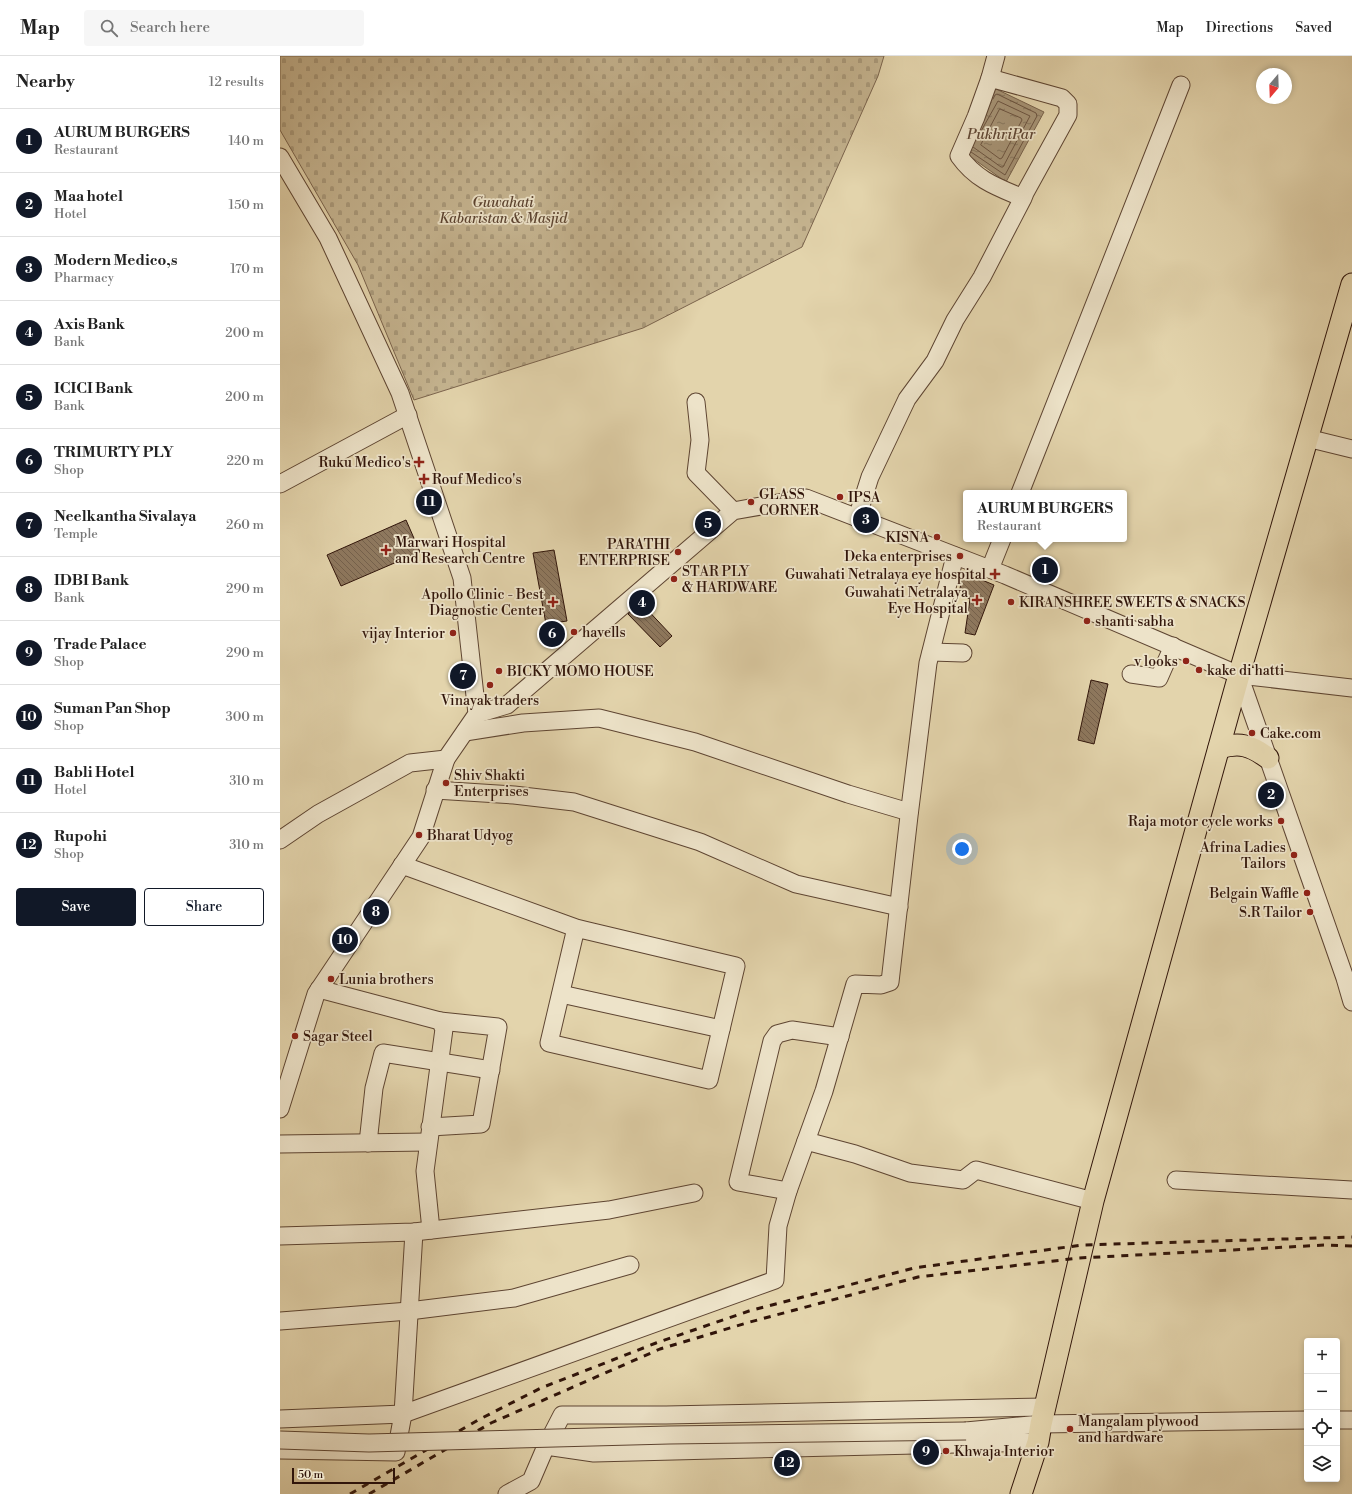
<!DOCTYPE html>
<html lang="en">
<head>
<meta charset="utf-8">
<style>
	:root { --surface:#fff; --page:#f6f6f6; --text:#222; --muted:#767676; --line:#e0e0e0; --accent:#111827 }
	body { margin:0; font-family:"Libre Bodoni",serif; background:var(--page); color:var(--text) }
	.controls { position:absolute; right:12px; bottom:12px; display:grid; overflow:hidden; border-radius:4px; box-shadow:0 2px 6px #0003 }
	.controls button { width:36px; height:36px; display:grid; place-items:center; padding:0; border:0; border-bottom:1px solid var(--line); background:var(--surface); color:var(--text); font:20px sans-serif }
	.compass { position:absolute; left:976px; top:12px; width:36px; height:36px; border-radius:50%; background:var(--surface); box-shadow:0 2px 6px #0003; rotate:199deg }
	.scale { position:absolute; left:12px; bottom:10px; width:103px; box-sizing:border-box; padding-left:4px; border:2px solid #31150a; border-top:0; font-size:11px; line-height:14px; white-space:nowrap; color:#31150a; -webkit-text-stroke:3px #ede3c9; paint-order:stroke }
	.you { position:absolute; left:682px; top:793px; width:14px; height:14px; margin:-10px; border:3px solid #fff; border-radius:50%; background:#1a73e8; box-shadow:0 0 0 6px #1a73e833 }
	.badge { display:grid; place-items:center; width:26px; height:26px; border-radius:50%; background:var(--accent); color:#fff; font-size:13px; font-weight:700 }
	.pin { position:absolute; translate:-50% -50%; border:2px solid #fff; box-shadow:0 1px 4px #0006 }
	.popup { position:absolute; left:683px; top:434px; width:164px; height:52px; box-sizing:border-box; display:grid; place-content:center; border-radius:4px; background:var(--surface); filter:drop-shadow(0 1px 3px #0005); font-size:13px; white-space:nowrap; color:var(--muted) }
	.popup b { font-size:15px; color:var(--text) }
	.popup::after { content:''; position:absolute; left:50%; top:100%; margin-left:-8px; border:8px solid transparent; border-top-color:var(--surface) }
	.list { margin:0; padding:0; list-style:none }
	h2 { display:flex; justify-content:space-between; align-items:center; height:52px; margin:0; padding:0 16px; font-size:17px }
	h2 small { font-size:13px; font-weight:400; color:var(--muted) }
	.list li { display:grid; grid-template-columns:26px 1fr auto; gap:12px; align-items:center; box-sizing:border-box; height:64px; padding:0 16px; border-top:1px solid var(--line) }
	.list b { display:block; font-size:15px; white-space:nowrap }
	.list p { margin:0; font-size:13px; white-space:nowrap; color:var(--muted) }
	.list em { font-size:13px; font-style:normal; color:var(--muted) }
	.actions { display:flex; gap:8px; padding:12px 16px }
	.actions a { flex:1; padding:9px 0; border:1px solid var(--accent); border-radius:4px; text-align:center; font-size:14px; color:var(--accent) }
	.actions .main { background:var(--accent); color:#fff }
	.icon { flex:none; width:22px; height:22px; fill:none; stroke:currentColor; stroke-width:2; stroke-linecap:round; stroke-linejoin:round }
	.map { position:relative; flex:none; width:1072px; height:1438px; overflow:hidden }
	header { display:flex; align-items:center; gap:24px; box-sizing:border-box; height:56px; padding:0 20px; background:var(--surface); border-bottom:1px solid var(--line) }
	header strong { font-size:19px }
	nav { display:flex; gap:22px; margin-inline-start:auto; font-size:14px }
	.search { width:280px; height:36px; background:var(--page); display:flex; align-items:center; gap:10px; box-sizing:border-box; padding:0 14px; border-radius:4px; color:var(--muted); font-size:15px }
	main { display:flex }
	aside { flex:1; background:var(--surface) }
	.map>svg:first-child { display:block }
	.cemetery { fill:url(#cemetery-stones); stroke:#7b644d }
	.water { fill:url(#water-ripples); stroke:#77614a }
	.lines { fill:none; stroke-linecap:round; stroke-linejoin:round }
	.shore { stroke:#6c5440; stroke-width:1 }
	.building { fill:url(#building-back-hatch); stroke:#31150a }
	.minor-casing { stroke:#5e4532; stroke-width:19 }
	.major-casing { stroke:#31150a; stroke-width:23 }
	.minor { stroke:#ede3c9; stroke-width:17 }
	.major { stroke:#e3d4ac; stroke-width:21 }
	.rail { stroke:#31150a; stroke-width:3; stroke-dasharray:7 7; stroke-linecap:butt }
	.minor-bridge-casing { stroke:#5e4532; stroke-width:19; stroke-linecap:butt }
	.minor-bridge { stroke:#ede3c9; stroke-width:17 }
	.poi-dot { fill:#8f2418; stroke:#ede3c9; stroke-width:1.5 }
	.labels { text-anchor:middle; stroke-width:3.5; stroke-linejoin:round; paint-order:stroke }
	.park-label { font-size:14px; font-style:italic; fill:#5d4532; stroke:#ede3c9 }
	.poi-label { font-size:14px; fill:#31150a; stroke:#ede3c9; text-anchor:start }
	.water-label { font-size:15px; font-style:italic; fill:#604735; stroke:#ede3c9 }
</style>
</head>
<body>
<header>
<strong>Map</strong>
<div class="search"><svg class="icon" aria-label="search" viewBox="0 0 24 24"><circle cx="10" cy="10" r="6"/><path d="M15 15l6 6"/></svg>Search here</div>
<nav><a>Map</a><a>Directions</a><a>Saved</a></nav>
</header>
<main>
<aside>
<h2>Nearby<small>12 results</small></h2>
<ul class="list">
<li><span class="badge">1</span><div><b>AURUM BURGERS</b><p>Restaurant</p></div><em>140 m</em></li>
<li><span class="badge">2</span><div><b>Maa hotel</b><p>Hotel</p></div><em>150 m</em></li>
<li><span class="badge">3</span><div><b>Modern Medico,s</b><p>Pharmacy</p></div><em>170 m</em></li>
<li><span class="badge">4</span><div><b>Axis Bank</b><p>Bank</p></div><em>200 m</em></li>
<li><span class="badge">5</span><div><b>ICICI Bank</b><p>Bank</p></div><em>200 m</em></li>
<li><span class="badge">6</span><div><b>TRIMURTY PLY</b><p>Shop</p></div><em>220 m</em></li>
<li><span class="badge">7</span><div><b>Neelkantha Sivalaya</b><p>Temple</p></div><em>260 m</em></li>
<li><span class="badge">8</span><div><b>IDBI Bank</b><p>Bank</p></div><em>290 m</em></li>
<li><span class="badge">9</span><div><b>Trade Palace</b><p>Shop</p></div><em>290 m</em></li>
<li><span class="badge">10</span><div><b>Suman Pan Shop</b><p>Shop</p></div><em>300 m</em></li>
<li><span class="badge">11</span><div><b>Babli Hotel</b><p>Hotel</p></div><em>310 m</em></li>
<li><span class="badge">12</span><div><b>Rupohi</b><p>Shop</p></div><em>310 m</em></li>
</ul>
<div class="actions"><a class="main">Save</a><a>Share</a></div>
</aside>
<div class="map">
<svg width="1072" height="1438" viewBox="0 0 1072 1438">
	<defs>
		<pattern id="cemetery-stones" width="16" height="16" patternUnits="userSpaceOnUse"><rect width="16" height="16" fill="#c5b490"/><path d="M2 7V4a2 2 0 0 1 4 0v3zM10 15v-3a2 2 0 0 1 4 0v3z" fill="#aa9a7b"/></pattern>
		<pattern id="water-ripples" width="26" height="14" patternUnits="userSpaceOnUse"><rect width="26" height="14" fill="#a69375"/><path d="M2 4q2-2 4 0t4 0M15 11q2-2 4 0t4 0" fill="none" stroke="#88775e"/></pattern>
		<pattern id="building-back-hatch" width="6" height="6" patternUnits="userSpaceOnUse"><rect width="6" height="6" fill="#8e785e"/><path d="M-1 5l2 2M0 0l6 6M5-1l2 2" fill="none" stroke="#75614c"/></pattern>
	</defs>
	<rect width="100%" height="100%" fill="#e3d4ac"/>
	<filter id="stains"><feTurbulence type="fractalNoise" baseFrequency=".005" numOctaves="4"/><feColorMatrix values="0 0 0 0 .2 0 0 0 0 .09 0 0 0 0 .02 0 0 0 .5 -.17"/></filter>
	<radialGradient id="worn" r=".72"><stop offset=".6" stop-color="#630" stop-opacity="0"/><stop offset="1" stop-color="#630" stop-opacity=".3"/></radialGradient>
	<!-- cemetery -->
	<polygon class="cemetery" points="0,0 604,0 598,20 522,191 363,272 134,344 78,209 0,74"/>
	<!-- water -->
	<polygon class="water" points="714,32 764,56 726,126 681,94"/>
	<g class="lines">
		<!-- shore -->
		<g class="shore">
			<polygon points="720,53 741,62 742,64 722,102 720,103 701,89"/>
			<polyline points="693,91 721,111 723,111 750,60 718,45 696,84"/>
			<polyline points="691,96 725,119 757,60 756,57 717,38 715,39 713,43"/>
		</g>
	</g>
	<!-- building -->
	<g class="building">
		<polygon points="126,464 140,496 61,530 47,499"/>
		<polygon points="274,494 287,565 266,568 253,497"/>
		<polygon points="683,516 714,529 695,579 685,577 690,543 679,538"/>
		<polygon points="361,547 392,580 380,591 348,558"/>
		<polygon points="811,624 828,628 814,688 798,684"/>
	</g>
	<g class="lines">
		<defs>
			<g id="minor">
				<polyline points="710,22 716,0"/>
				<polyline points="0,101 48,182 120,337 182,522 197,658 166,703 141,781 36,938 0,1053"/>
				<polyline points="416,346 420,384 416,417 453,455"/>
				<polyline points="1027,382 1072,393"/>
				<polyline points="0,428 128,359"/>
				<polyline points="740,437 901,29"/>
				<path d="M577 462 590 421 627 343 655 305 675 264 702 221 743 142 745 137 788 59V48L782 42 710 22 696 61 679 100C696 124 717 131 743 142"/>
				<polyline points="710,513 722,483"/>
				<polyline points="651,596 683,597"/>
				<polyline points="851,618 879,622 893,590"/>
				<polyline points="959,619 1065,922 1072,946"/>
				<polyline points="197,658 227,649 453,455 526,442 725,519 959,619 1072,632"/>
				<polyline points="185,676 243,667 319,662 415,686 568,738 629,756"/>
				<polyline points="155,734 234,739 294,746 420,786 516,828 619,851"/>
				<polyline points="0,784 38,758 130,707 166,703"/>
				<polyline points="122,809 296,872 304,874 456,910 429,1024 269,987 296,872"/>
				<polyline points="39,933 160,965 164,973 145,1115 151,1174"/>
				<polyline points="281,938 441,973"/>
				<polyline points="150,1071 201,1068 218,971 160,965"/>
				<polyline points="526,1085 575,1098 630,1117 683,1124 696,1114 813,1145"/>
				<polyline points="88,1087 94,1032 103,997 211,1014"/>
				<polyline points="0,1088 148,1086"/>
				<polyline points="896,1124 1072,1134"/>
				<polyline points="508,1135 458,1126 492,985 497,978 512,974 560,981"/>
				<polyline points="134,1176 123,1358 495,1224 498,1170 508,1135 544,1035 575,928 601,929 610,926 629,760 648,607 675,500"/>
				<polyline points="0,1180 134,1176 329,1154 414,1137"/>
				<polyline points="0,1265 129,1255 234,1242 350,1209"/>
				<polyline points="0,1363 123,1358 116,1396 0,1394"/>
				<polyline points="1057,1364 1072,1364"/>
				<polyline points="686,1375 761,1368 1027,1364"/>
				<polyline points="266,1390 282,1359 386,1359 765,1351"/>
				<polyline points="227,1438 251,1425 266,1390 314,1397 758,1386"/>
			</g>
			<g id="major">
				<path d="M939 692C960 686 970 689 988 702"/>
				<polyline points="741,1438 758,1386 761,1368 813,1145 959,619 1072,228"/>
			</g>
		</defs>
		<!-- minor casing -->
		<use href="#minor" class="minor-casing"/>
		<!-- major casing -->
		<use href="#major" class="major-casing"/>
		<!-- minor -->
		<use href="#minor" class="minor"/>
		<!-- major -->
		<use href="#major" class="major"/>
		<!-- rail -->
		<g class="rail">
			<polyline points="70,1438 198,1364 261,1332 376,1287 469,1255 634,1212 802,1189 1072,1181"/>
			<polyline points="89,1438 211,1367 380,1293 470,1266 638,1221 799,1202 1046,1189 1072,1190"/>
		</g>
		<defs>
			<polyline id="minor-bridge" points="0,1384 89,1387 389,1379 686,1375"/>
		</defs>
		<!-- minor-bridge casing -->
		<use href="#minor-bridge" class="minor-bridge-casing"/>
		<!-- minor-bridge -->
		<use href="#minor-bridge" class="minor-bridge"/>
	</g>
	<!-- markers -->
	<g class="poi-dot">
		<path d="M137 400h4v4h4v4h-4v4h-4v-4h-4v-4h4z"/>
		<path d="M142 417h4v4h4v4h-4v4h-4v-4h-4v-4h4z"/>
		<circle cx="560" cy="441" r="4"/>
		<circle cx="471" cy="446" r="4"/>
		<circle cx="657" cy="481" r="4"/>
		<path d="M104 488h4v4h4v4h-4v4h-4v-4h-4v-4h4z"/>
		<circle cx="398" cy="496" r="4"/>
		<circle cx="680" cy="500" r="4"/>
		<path d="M713 512h4v4h4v4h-4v4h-4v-4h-4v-4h4z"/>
		<circle cx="394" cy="523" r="4"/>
		<path d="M695 538h4v4h4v4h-4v4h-4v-4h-4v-4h4z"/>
		<path d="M271 540h4v4h4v4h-4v4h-4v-4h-4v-4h4z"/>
		<circle cx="731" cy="546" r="4"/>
		<circle cx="807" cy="565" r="4"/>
		<circle cx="294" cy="576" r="4"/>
		<circle cx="173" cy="577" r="4"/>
		<circle cx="906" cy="605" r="4"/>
		<circle cx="919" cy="614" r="4"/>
		<circle cx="219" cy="615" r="4"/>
		<circle cx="210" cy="629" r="4"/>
		<circle cx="972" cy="677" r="4"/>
		<circle cx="166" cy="727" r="4"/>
		<circle cx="1001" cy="765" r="4"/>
		<circle cx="139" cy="779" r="4"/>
		<circle cx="1014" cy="799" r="4"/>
		<circle cx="1027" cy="837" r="4"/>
		<circle cx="1030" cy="856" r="4"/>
		<circle cx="51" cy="923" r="4"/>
		<circle cx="15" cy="980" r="4"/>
		<circle cx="790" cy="1373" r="4"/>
		<circle cx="666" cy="1395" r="4"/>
	</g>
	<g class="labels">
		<!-- park labels -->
		<g class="park-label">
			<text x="223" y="151">Guwahati<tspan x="223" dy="16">Kabaristan &amp; Masjid</tspan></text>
		</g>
		<!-- poi labels -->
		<g class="poi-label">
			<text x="131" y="411" text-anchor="end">Ruku Medico's</text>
			<text x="152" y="428">Rouf Medico's</text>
			<text x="479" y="443">GLASS<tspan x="479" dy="16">CORNER</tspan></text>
			<text x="568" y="446">IPSA</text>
			<text x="649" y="486" text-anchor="end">KISNA</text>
			<text x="115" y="491">Marwari Hospital<tspan x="115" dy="16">and Research Centre</tspan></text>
			<text x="390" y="493" text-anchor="end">PARATHI<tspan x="390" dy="16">ENTERPRISE</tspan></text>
			<text x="672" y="505" text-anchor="end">Deka enterprises</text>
			<text x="402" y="520">STAR PLY<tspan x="402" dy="16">&amp; HARDWARE</tspan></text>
			<text x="706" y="523" text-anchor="end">Guwahati Netralaya eye hospital</text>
			<text x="688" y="541" text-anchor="end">Guwahati Netralaya<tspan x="688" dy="16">Eye Hospital</tspan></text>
			<text x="264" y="543" text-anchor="end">Apollo Clinic - Best<tspan x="264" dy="16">Diagnostic Center</tspan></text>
			<text x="739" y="551">KIRANSHREE SWEETS &amp; SNACKS</text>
			<text x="815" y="570">shanti sabha</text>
			<text x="302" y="581">havells</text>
			<text x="165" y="582" text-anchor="end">vijay Interior</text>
			<text x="898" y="610" text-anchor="end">v looks</text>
			<text x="927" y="619">kake di hatti</text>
			<text x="227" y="620">BICKY MOMO HOUSE</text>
			<text x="210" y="649" text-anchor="middle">Vinayak traders</text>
			<text x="980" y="682">Cake.com</text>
			<text x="174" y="724">Shiv Shakti<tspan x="174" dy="16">Enterprises</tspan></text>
			<text x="993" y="770" text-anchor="end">Raja motor cycle works</text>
			<text x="147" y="784">Bharat Udyog</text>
			<text x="1006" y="796" text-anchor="end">Afrina Ladies<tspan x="1006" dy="16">Tailors</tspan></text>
			<text x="1019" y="842" text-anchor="end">Belgain Waffle</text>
			<text x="1022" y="861" text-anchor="end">S.R Tailor</text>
			<text x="59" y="928">Lunia brothers</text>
			<text x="23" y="985">Sagar Steel</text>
			<text x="798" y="1370">Mangalam plywood<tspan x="798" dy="16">and hardware</tspan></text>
			<text x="674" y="1400">Khwaja Interior</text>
		</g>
		<!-- water labels -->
		<g class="water-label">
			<text x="721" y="83">PukhriPar</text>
		</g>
	</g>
	<rect width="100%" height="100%" filter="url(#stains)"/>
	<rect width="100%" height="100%" fill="url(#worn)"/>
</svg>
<div class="controls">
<button>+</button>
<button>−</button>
<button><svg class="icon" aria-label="locate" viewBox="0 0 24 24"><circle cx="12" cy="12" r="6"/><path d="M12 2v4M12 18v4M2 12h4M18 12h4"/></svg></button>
<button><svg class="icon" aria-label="layers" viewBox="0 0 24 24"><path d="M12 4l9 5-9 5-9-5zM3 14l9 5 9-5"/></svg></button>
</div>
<svg class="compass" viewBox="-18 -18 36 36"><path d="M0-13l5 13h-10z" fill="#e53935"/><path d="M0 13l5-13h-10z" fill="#767676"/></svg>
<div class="scale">50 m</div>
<div class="you"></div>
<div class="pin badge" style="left:765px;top:514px">1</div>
<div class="popup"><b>AURUM BURGERS</b>Restaurant</div>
<div class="pin badge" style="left:991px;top:739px">2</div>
<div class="pin badge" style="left:586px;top:464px">3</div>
<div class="pin badge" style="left:362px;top:547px">4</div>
<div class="pin badge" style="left:428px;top:468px">5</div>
<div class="pin badge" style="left:272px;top:578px">6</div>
<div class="pin badge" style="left:183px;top:620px">7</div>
<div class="pin badge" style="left:96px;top:856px">8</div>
<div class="pin badge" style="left:646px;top:1396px">9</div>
<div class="pin badge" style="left:65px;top:884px">10</div>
<div class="pin badge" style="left:149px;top:446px">11</div>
<div class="pin badge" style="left:507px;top:1407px">12</div>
</div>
</main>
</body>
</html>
